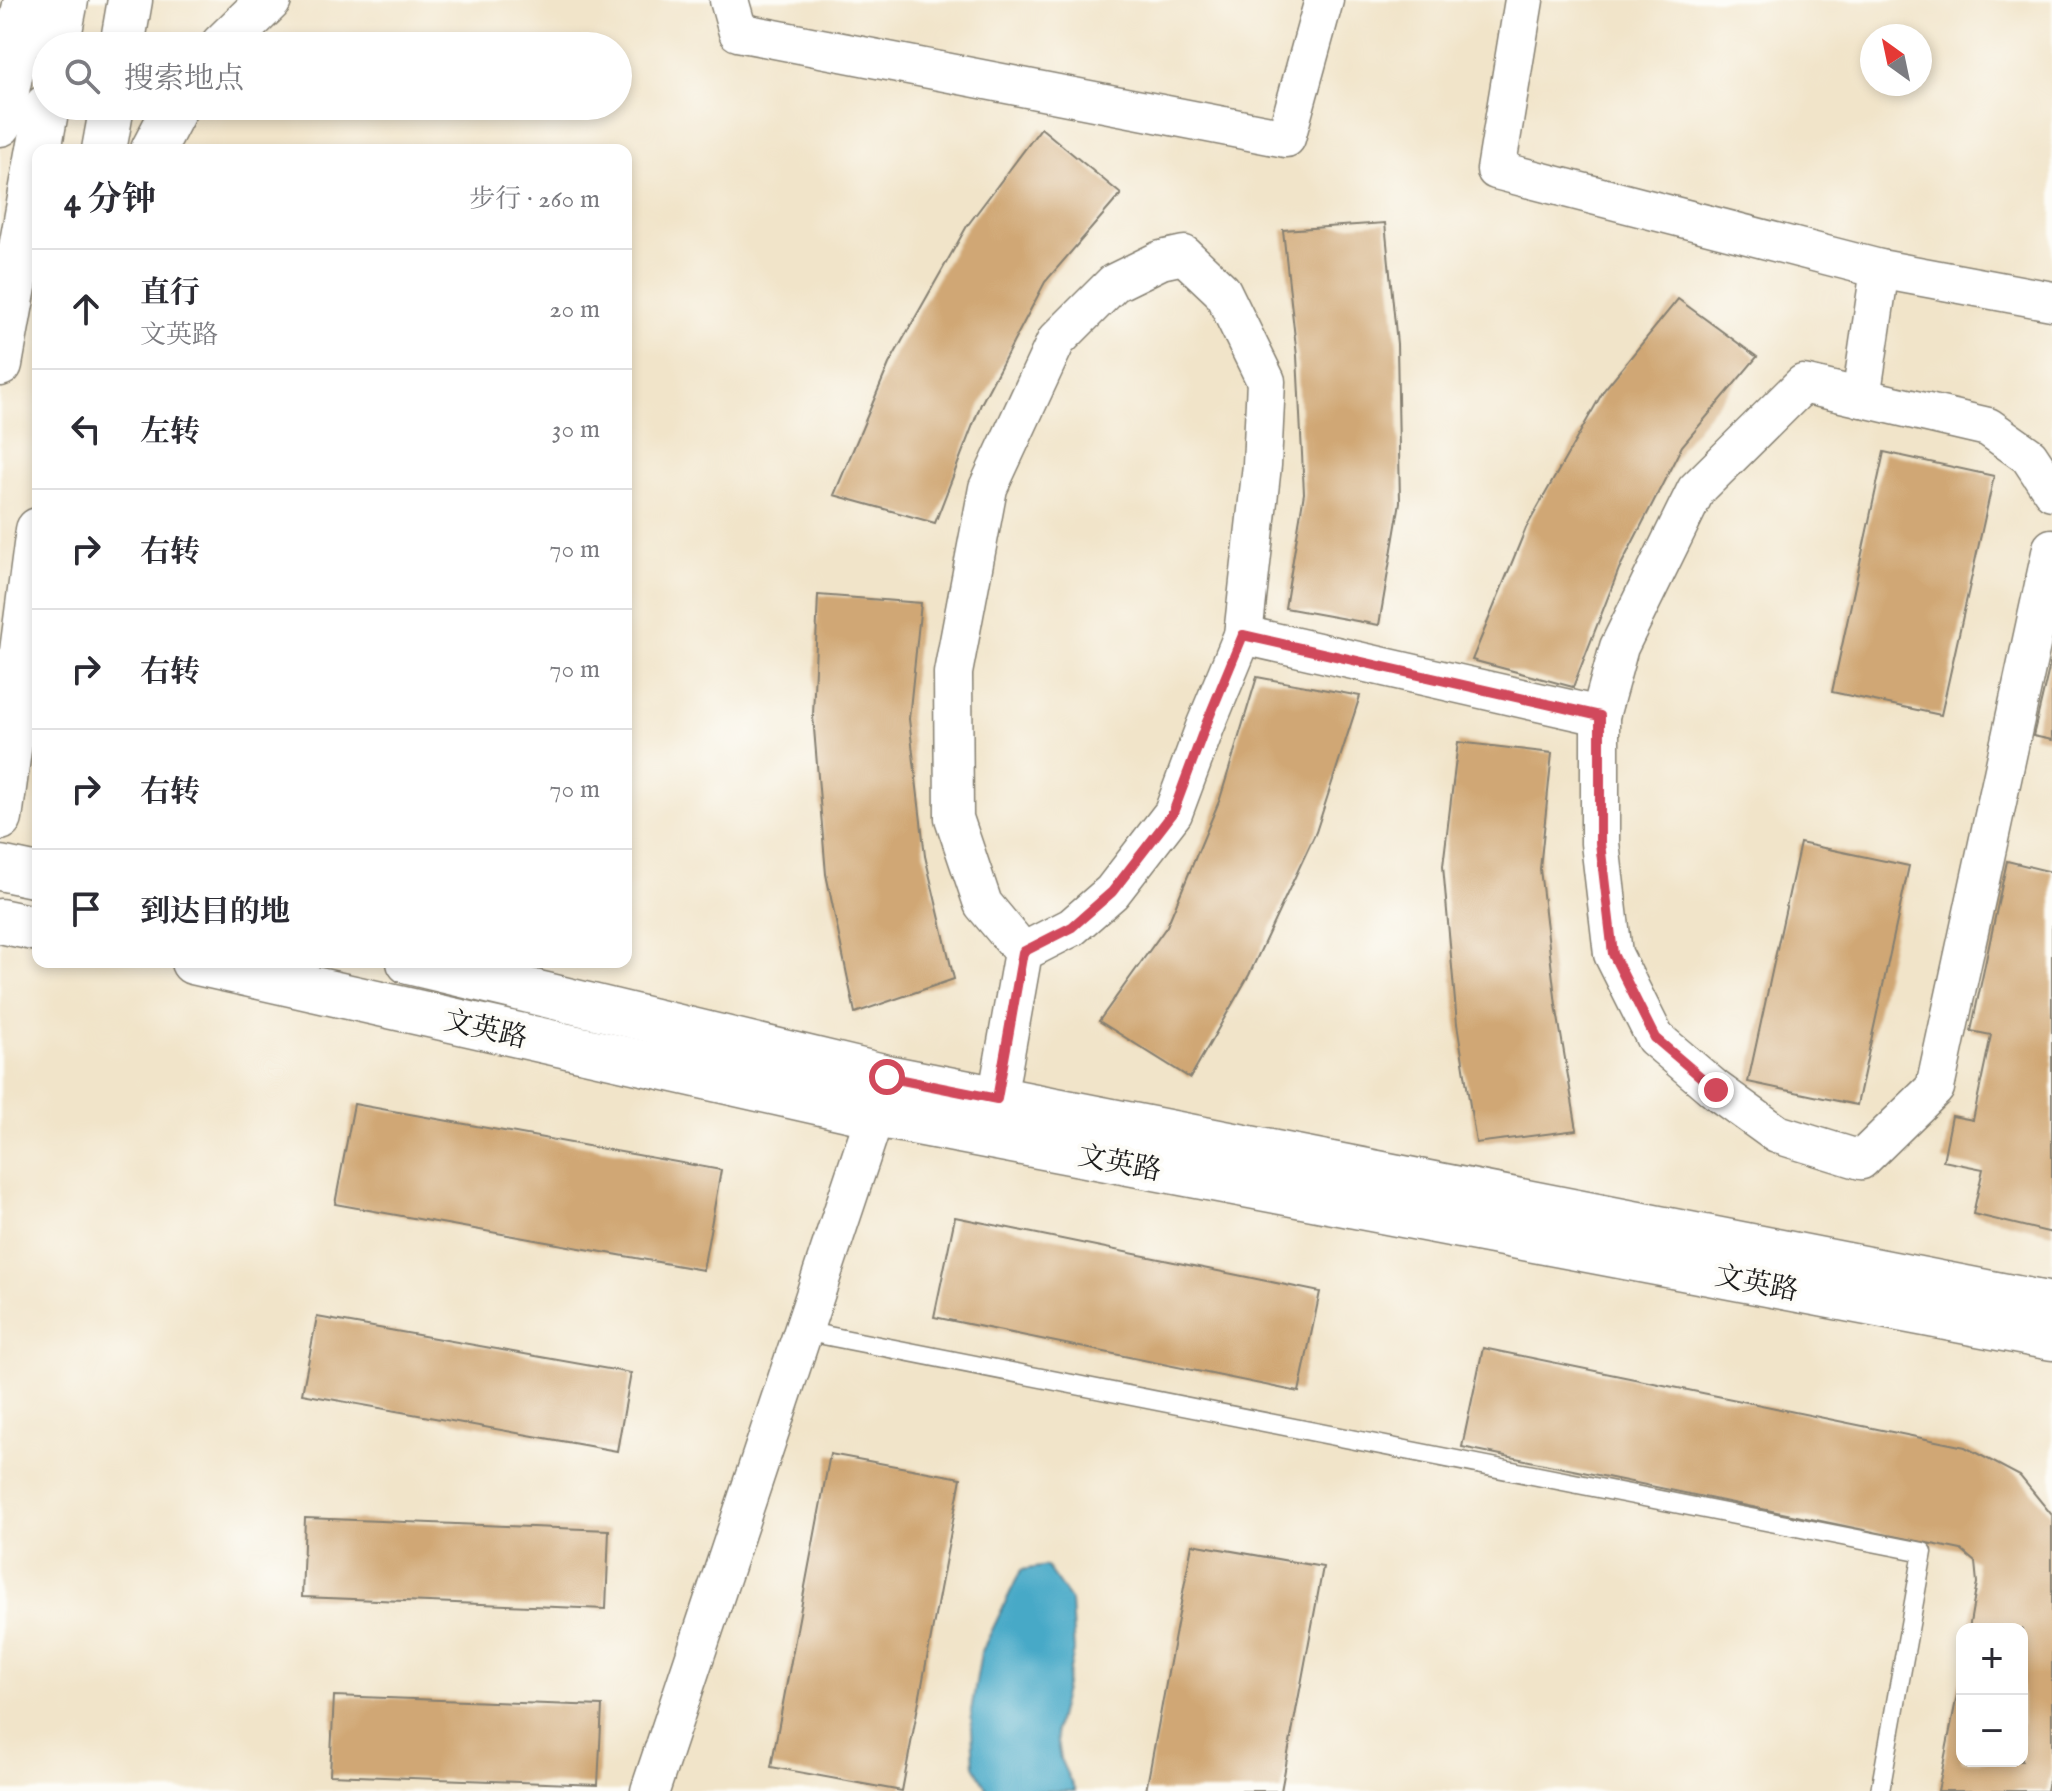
<!DOCTYPE html>
<html lang="zh">
<head>
<meta charset="utf-8">
<style>
	:root { --surface:#fff; --page:#f7f7f7; --text:#2b2b33; --muted:#7c7c81; --line:#e1e1e2 }
	body { margin:0; font-family:"IM FELL English","Noto Serif SC",serif; background:var(--page); color:var(--text) }
	.controls { position:absolute; right:24px; bottom:24px; display:grid; overflow:hidden; border-radius:16px; box-shadow:0 4px 12px #0003 }
	.controls button { width:72px; height:72px; display:grid; place-items:center; padding:0; border:0; border-bottom:2px solid var(--line); background:var(--surface); color:var(--text); font:40px sans-serif }
	.compass { position:absolute; left:1860px; top:24px; width:72px; height:72px; border-radius:50%; background:var(--surface); box-shadow:0 4px 12px #0003; rotate:327deg }
	.stop { position:absolute; width:24px; height:24px; margin:-18px; border:6px solid #d1495b; border-radius:50%; background:#fff }
	.stop.end { background:#d1495b; border-color:#fff; box-shadow:0 2px 8px #0008 }
	.list { margin:0; padding:0; list-style:none }
	h2 { display:flex; justify-content:space-between; align-items:center; height:104px; margin:0; padding:0 32px; font-size:34px }
	h2 small { font-size:26px; font-weight:400; color:var(--muted) }
	.list li { display:grid; grid-template-columns:52px 1fr auto; gap:24px; align-items:center; box-sizing:border-box; height:120px; padding:0 32px; border-top:2px solid var(--line) }
	.list b { display:block; font-size:30px; white-space:nowrap }
	.list p { margin:0; font-size:26px; white-space:nowrap; color:var(--muted) }
	.list em { font-size:26px; font-style:normal; color:var(--muted) }
	.icon { flex:none; width:44px; height:44px; fill:none; stroke:currentColor; stroke-width:2; stroke-linecap:round; stroke-linejoin:round }
	.map { position:relative; flex:none; width:2052px; height:1791px; overflow:hidden }
	.search { position:absolute; background:var(--surface); box-shadow:0 4px 12px #0003; left:32px; top:32px; width:600px; height:88px; display:flex; align-items:center; gap:20px; box-sizing:border-box; padding:0 28px; border-radius:44px; color:var(--muted); font-size:30px }
	.panel { position:absolute; background:var(--surface); box-shadow:0 4px 12px #0003; left:32px; top:144px; width:600px; height:824px; border-radius:16px }
	.map>svg:first-child { display:block }
	.water { fill:#47a9c7; stroke:#326272; stroke-width:2 }
	.building { fill:#d0a775 }
	.lines { fill:none; stroke-linecap:round; stroke-linejoin:round }
	.service-casing { stroke:#868072; stroke-width:21 }
	.minor-casing { stroke:#868072; stroke-width:41 }
	.secondary-casing { stroke:#868072; stroke-width:47 }
	.motorway-casing { stroke:#868072; stroke-width:47 }
	.service { stroke:#fff; stroke-width:18 }
	.minor { stroke:#fff; stroke-width:38 }
	.secondary { stroke:#fff; stroke-width:44 }
	.motorway { stroke:#fff; stroke-width:44 }
	.route { stroke:#d1495b; stroke-width:10 }
	.labels { text-anchor:middle; stroke-width:8; stroke-linejoin:round; paint-order:stroke }
	.street-label { font-size:28px; fill:#1c1c1c; stroke:#fdfcf7 }
</style>
</head>
<body>
<div class="map">
<svg width="2052" height="1791" viewBox="0 0 2052 1791">
	<rect width="100%" height="100%" fill="#fdfcf7"/>
	<filter id="ink" filterUnits="userSpaceOnUse"><feTurbulence type="fractalNoise" baseFrequency=".0125" numOctaves="2"/><feDisplacementMap in="SourceGraphic" scale="16" xChannelSelector="R" yChannelSelector="G"/><feConvolveMatrix kernelMatrix="1 2 1 2 8 2 1 2 1" color-interpolation-filters="sRGB"/></filter>
	<filter id="wash" filterUnits="userSpaceOnUse"><feTurbulence type="fractalNoise" baseFrequency=".006" numOctaves="4" result="noise"/><feDisplacementMap in="SourceGraphic" scale="32" xChannelSelector="R" yChannelSelector="G"/><feGaussianBlur stdDeviation="1.8" result="paint"/><feColorMatrix in="noise" values="0 0 0 0 0 0 0 0 0 0 0 0 0 0 0 0 0 1.4 0 .05"/><feComposite in="paint" operator="in"/></filter>
	<g filter="url(#wash)">
		<rect width="100%" height="100%" fill="#f1e4c9"/>
		<!-- water -->
		<polygon class="water" points="1046,1566 1071,1601 1074,1652 1055,1731 1060,1759 1075,1791 988,1791 974,1766 971,1711 981,1653 1021,1570"/>
		<g id="blocks">
			<!-- building -->
			<g class="building">
				<polygon points="1041,128 1121,194 1045,282 981,404 935,523 834,495 889,364 967,226"/>
				<polygon points="1385,223 1397,344 1400,502 1379,625 1285,608 1304,493 1297,356 1283,230"/>
				<polygon points="1678,299 1757,357 1682,446 1619,569 1573,687 1472,660 1526,528 1604,390"/>
				<polygon points="1884,452 1994,476 1941,715 1832,692"/>
				<polygon points="818,595 921,603 909,719 925,856 954,979 855,1013 826,874 813,716"/>
				<polygon points="2051,660 2052,660 2052,740 2033,736"/>
				<polygon points="1257,677 1360,696 1316,832 1249,975 1190,1078 1099,1021 1167,926 1220,799"/>
				<polygon points="1458,742 1552,753 1540,869 1556,1005 1577,1130 1476,1143 1457,1024 1443,866"/>
				<polygon points="1800,843 1909,866 1857,1105 1748,1082"/>
				<polygon points="2007,861 2052,872 2052,1233 1973,1214 1983,1169 1943,1161 1952,1116 1973,1120 1991,1035 1971,1031"/>
				<polygon points="354,1104 721,1170 703,1270 335,1204"/>
				<polygon points="955,1217 1320,1292 1299,1392 934,1317"/>
				<polygon points="317,1317 631,1373 617,1451 302,1394"/>
				<polygon points="1483,1348 1965,1447 2020,1476 2052,1515 2052,1765 2047,1791 1938,1791 1961,1675 1962,1761 2022,1761 2022,1629 1969,1629 1977,1583 1975,1562 1961,1550 1462,1447"/>
				<polygon points="830,1454 961,1478 902,1791 771,1767"/>
				<polygon points="305,1518 609,1530 606,1609 302,1597"/>
				<polygon points="1192,1544 1323,1567 1281,1791 1146,1791"/>
				<polygon points="334,1696 602,1706 598,1785 330,1775"/>
			</g>
		</g>
	</g>
	<g filter="url(#ink)">
		<use href="#blocks" fill-opacity="0" stroke="#868072" stroke-width="2"/>
		<g class="lines">
			<defs>
				<polyline id="service" points="803,1331 1923,1552 1880,1791"/>
				<g id="minor">
					<polyline points="729,0 738,32 1286,138 1324,0"/>
					<polyline points="1524,0 1496,170 1880,269 2052,301"/>
					<polyline points="1861,398 1880,269"/>
					<polyline points="2052,491 2029,456 1988,427 1803,384 1696,490 1619,647 1600,716 1600,843 1613,954 1655,1038 1716,1090 1777,1134 1861,1160 1935,1088 2052,548"/>
					<polyline points="1243,635 1600,716"/>
					<polyline points="997,1099 1023,952 983,904 954,818 953,673 988,488 1056,341 1114,283 1161,260 1184,255 1222,291 1266,381 1262,465 1243,635 1205,727 1173,813 1112,892 1072,927 1023,952"/>
					<polyline points="650,1791 884,1088"/>
				</g>
				<g id="secondary">
					<polyline points="0,868 38,876"/>
					<polyline points="0,921 38,929"/>
					<polyline points="193,962 875,1115 2052,1338"/>
					<polyline points="409,962 887,1077 2052,1305"/>
				</g>
				<g id="motorway">
					<polyline points="57,46 66,0"/>
					<polyline points="122,46 130,0"/>
					<polyline points="222,46 269,0"/>
					<polyline points="0,124 26,0"/>
					<polyline points="39,150 47,106"/>
					<polyline points="104,150 112,106"/>
					<polyline points="153,150 176,106"/>
					<polyline points="0,364 38,154"/>
					<polyline points="0,818 38,530"/>
				</g>
			</defs>
			<!-- service casing -->
			<use href="#service" class="service-casing"/>
			<!-- minor casing -->
			<use href="#minor" class="minor-casing"/>
			<!-- secondary casing -->
			<use href="#secondary" class="secondary-casing"/>
			<!-- motorway casing -->
			<use href="#motorway" class="motorway-casing"/>
			<!-- service -->
			<use href="#service" class="service"/>
			<!-- minor -->
			<use href="#minor" class="minor"/>
			<!-- secondary -->
			<use href="#secondary" class="secondary"/>
			<!-- motorway -->
			<use href="#motorway" class="motorway"/>
		</g>
	</g>
	<g class="lines" filter="url(#ink)">
		<!-- route -->
		<polyline class="route" points="887,1077 997,1099 1023,952 1072,927 1112,892 1173,813 1205,727 1243,635 1600,716 1600,843 1613,954 1655,1038 1716,1090"/>
	</g>
	<g class="labels">
		<!-- street labels -->
		<g class="street-label">
			<text transform="translate(486 1028) rotate(13)" y="10">文英路</text>
			<text transform="translate(1120 1162) rotate(11)" y="10">文英路</text>
			<text transform="translate(1757 1282) rotate(11)" y="10">文英路</text>
		</g>
	</g>
</svg>
<div class="controls">
<button>+</button>
<button>−</button>
</div>
<svg class="compass" viewBox="-18 -18 36 36"><path d="M0-13l5 13h-10z" fill="#e53935"/><path d="M0 13l5-13h-10z" fill="#7c7c81"/></svg>
<div class="stop" style="left:887px;top:1077px"></div>
<div class="stop end" style="left:1716px;top:1090px"></div>
<div class="search"><svg class="icon" aria-label="search" viewBox="0 0 24 24"><circle cx="10" cy="10" r="6"/><path d="M15 15l6 6"/></svg>搜索地点</div>
<section class="panel">
<h2>4 分钟<small>步行 · 260 m</small></h2>
<ul class="list">
<li><svg class="icon" aria-label="ahead" viewBox="0 0 24 24"><path d="M12 20V5M6 11l6-6 6 6"/></svg><div><b>直行</b><p>文英路</p></div><em>20 m</em></li>
<li><svg class="icon" aria-label="left" viewBox="0 0 24 24"><path d="M17 20v-9H6M10 6l-5 5 5 5"/></svg><div><b>左转</b></div><em>30 m</em></li>
<li><svg class="icon" aria-label="right" viewBox="0 0 24 24"><path d="M7 20v-9h11M14 6l5 5-5 5"/></svg><div><b>右转</b></div><em>70 m</em></li>
<li><svg class="icon" aria-label="right" viewBox="0 0 24 24"><path d="M7 20v-9h11M14 6l5 5-5 5"/></svg><div><b>右转</b></div><em>70 m</em></li>
<li><svg class="icon" aria-label="right" viewBox="0 0 24 24"><path d="M7 20v-9h11M14 6l5 5-5 5"/></svg><div><b>右转</b></div><em>70 m</em></li>
<li><svg class="icon" aria-label="arrive" viewBox="0 0 24 24"><path d="M6 21V4h12l-3 4 3 4H6"/></svg><div><b>到达目的地</b></div></li>
</ul>
</section>
</div>
</body>
</html>
